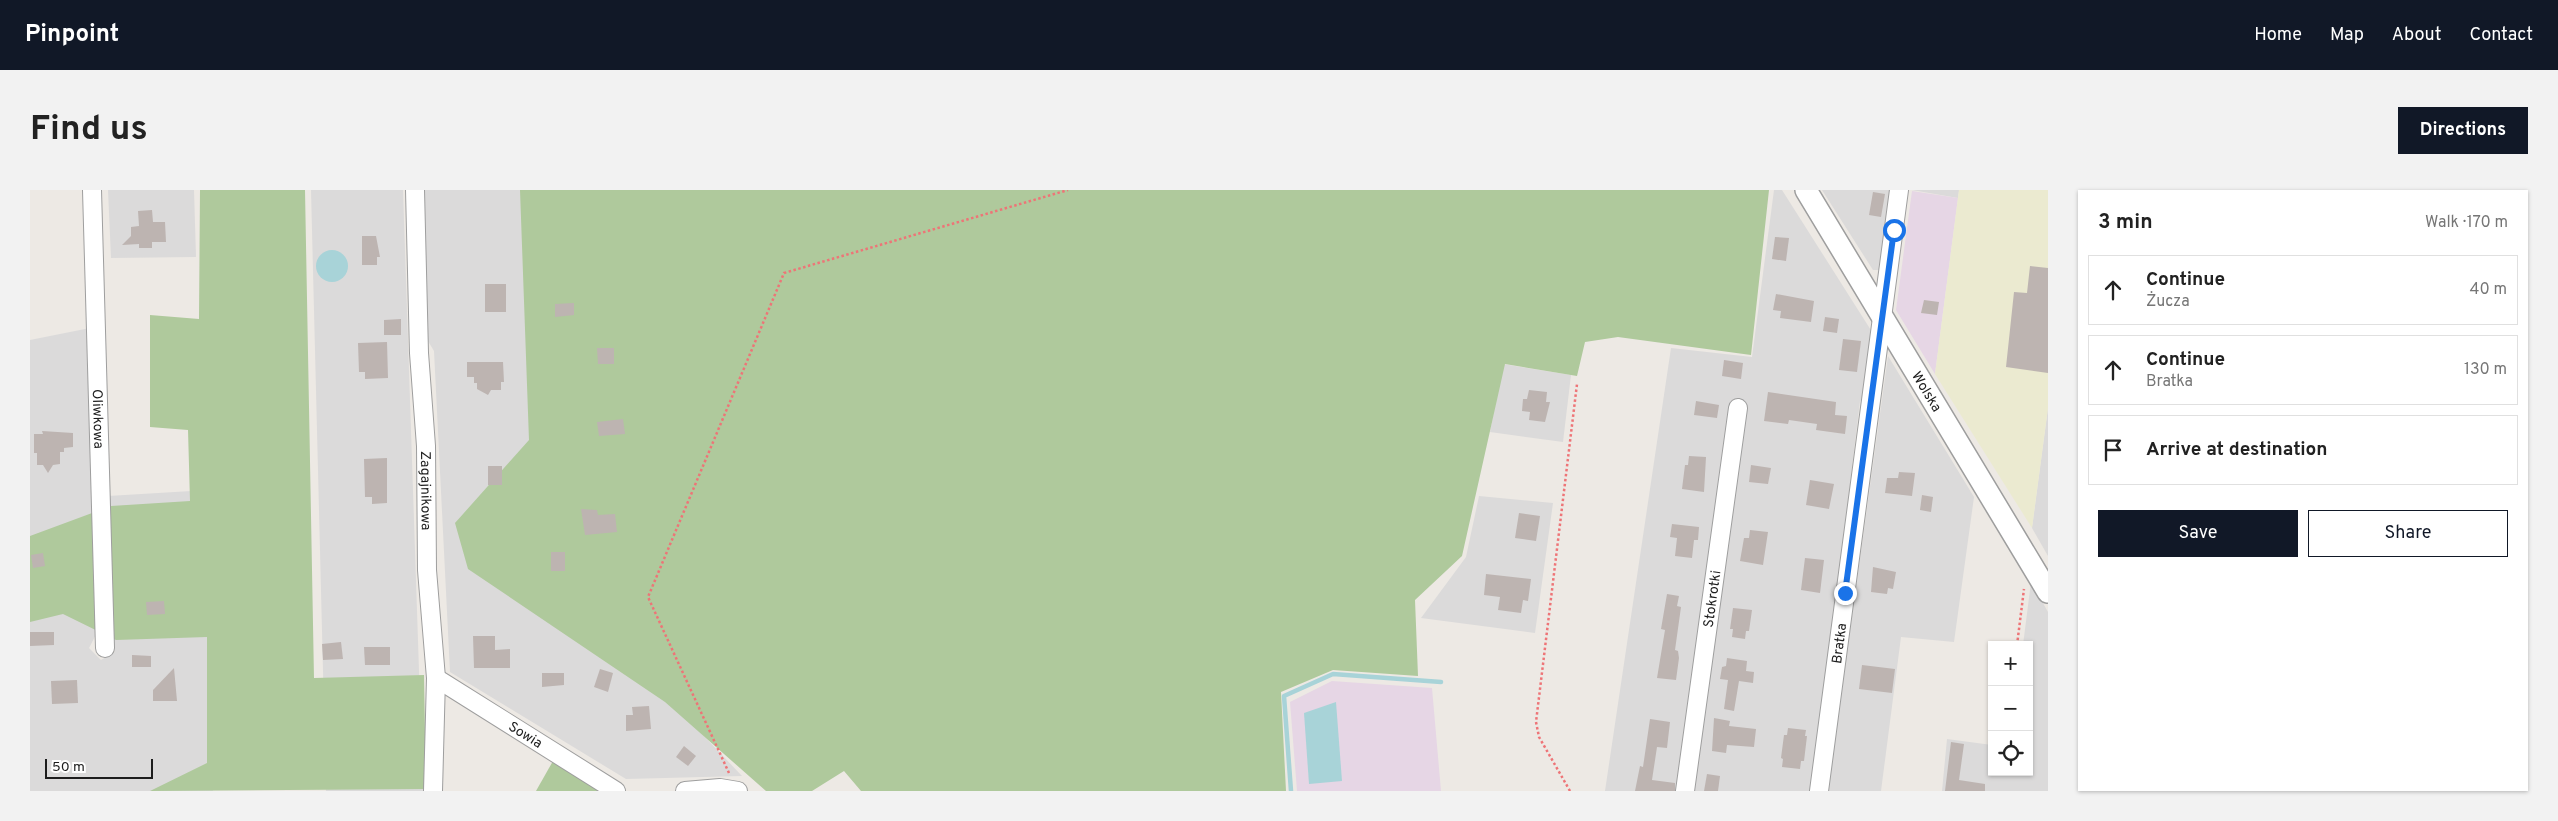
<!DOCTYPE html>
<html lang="en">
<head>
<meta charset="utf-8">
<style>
	:root { --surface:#fff; --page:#f2f2f2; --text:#222; --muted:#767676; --line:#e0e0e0; --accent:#111827 }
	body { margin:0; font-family:Overpass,sans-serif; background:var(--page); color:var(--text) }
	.controls { position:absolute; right:15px; bottom:15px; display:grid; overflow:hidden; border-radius:0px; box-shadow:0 1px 4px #0004 }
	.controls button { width:45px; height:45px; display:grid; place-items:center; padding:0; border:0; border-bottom:1px solid var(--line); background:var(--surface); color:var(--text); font:25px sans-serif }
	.scale { position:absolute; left:15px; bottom:12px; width:108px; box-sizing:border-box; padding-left:5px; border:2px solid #1d1d1d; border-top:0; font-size:14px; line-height:18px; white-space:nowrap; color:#1d1d1d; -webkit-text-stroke:4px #fff; paint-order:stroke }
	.stop { position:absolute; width:15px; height:15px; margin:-11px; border:4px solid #1a73e8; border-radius:50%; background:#fff }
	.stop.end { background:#1a73e8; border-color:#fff; box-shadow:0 1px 5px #0008 }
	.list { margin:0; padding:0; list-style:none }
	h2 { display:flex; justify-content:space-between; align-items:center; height:65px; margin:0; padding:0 20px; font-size:21px }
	h2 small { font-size:16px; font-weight:400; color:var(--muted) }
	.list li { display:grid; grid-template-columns:32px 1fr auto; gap:15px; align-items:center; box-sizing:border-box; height:70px; margin:0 10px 10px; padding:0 10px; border:1px solid var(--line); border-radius:0px }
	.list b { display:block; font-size:19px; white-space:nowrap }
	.list p { margin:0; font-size:16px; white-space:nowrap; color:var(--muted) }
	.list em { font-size:16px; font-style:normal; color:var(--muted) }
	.actions { display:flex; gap:10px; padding:15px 20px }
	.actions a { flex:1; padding:11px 0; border:1px solid var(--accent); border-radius:0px; text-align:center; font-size:18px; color:var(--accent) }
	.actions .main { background:var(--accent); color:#fff }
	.icon { flex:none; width:28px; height:28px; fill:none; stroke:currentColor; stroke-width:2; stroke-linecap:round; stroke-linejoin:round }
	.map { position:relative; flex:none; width:2018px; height:601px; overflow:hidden; border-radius:0px }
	header { display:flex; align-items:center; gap:30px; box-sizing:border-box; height:70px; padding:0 25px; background:var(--accent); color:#fff }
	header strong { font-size:24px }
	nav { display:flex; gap:28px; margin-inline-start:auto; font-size:18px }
	.intro { display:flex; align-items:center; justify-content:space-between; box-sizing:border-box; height:120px; padding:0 30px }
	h1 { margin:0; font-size:35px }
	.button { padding:12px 22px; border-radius:0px; background:var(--accent); color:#fff; font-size:18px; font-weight:700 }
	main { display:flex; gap:30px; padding:0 30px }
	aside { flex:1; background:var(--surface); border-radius:0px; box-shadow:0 1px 4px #0004 }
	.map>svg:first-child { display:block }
	.residential { fill:#dbdada }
	.industrial { fill:#e6d6e5 }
	.farmland { fill:#ebead0 }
	.forest { fill:#afc99c }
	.water { fill:#a8d3d8 }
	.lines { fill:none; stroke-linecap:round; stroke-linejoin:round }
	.stream { stroke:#a8d3d8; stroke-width:4.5 }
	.building { fill:#bdb4b1 }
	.minor-casing { stroke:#9e9e9e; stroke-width:20 }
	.tertiary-casing { stroke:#9e9e9e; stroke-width:24 }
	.path { stroke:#ee7477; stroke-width:2.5; stroke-dasharray:2.5 2.5; stroke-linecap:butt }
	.minor { stroke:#fff; stroke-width:18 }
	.tertiary { stroke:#fff; stroke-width:21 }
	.route { stroke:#1a73e8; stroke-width:6 }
	.labels { text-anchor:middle; stroke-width:5; stroke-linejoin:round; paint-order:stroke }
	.street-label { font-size:14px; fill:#1d1d1d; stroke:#fff }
</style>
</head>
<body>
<header>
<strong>Pinpoint</strong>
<nav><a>Home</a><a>Map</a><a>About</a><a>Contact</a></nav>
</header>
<div class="intro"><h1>Find us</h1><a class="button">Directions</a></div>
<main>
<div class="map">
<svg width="2018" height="601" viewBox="0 0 2018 601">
	<rect width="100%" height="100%" fill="#ede9e4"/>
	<!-- residential -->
	<g class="residential">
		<polygon points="78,0 164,0 166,67 81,68"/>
		<polygon points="281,0 373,0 393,601 296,601"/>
		<polygon points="390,0 536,0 631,501 712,586 596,589 420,482 404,161 395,146"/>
		<polygon points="1744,0 1752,0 1844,145 1837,204 1830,211 1783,601 1664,601 1717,215 1701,213 1646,601 1575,601 1641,158 1722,167"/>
		<polygon points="1792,0 1860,0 1849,80 1843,80"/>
		<polygon points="1882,0 1929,0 1928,8"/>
		<polygon points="60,138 71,435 59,458 71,470 85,462 79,448 78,306 178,300 183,601 0,601 0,150"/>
		<polygon points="1858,166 1944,307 1924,452 1871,447 1851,601 1798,601"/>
		<polygon points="1473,174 1541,185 1533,252 1460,242"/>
		<polygon points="2018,218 2018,366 2002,338"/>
		<polygon points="1449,306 1523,313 1505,443 1391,428 1436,367"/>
		<polygon points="2001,392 2018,422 2018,601 1912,601 1917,549 1962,555 1962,582 1999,582 1999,455 1993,455"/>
	</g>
	<!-- industrial -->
	<g class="industrial">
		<polygon points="1882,1 1928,8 1905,184 1866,120"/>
		<polygon points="1302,491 1402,498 1411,601 1267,601 1260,512"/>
	</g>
	<!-- farmland -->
	<polygon class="farmland" points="1929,0 2018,0 2018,218 2002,338 1905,184"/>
	<!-- forest -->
	<g class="forest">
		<polygon points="170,0 275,0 284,488 394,485 396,599 120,601 177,573 177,447 86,450 33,424 0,432 0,346 81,316 160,311 158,240 120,237 120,125 169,129"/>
		<polygon points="490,0 1739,0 1721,165 1588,147 1555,152 1547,186 1475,174 1432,366 1385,410 1388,486 1303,480 1251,502 1256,601 831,601 814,581 782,601 736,601 635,512 438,379 425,333 499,250"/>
		<polygon points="523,571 576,601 506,601"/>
	</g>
	<!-- water -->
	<g class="water">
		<circle cx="302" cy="76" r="16"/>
		<polygon points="1306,512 1312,591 1279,594 1274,523"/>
	</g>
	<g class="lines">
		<!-- stream -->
		<polyline class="stream" points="1261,601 1254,506 1303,484 1411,492"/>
	</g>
	<!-- building -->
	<g class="building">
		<polygon points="1843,2 1855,4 1851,27 1839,25"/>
		<polygon points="122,20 123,32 135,32 136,52 122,52 122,58 109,58 109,54 92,55 101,46 101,37 109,36 108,21"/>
		<polygon points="332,46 346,46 350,67 347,67 347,75 332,75"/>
		<polygon points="1745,47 1759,48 1756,71 1742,69"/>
		<polygon points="2000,76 2018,78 2018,183 1976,177 1984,102 1997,103"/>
		<rect x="455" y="94" width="21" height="28"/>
		<polygon points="1746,104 1784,111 1781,132 1750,128 1751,121 1743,120"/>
		<polygon points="1894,110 1909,112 1907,125 1891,123"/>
		<polygon points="544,113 544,125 525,127 525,114"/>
		<polygon points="1795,127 1809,129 1807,143 1793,141"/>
		<polygon points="371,129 371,145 354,145 354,130"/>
		<polygon points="1813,149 1831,151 1827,182 1809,180"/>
		<polygon points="357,152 358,188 335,189 335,182 329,182 328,153"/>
		<polygon points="567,158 584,158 584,174 568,174"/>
		<polygon points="1694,170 1713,173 1711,189 1692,186"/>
		<polygon points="437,172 473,172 474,192 471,192 471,200 461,200 458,205 447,199 447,193 444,193 444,187 437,187"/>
		<polygon points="1499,200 1517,202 1516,212 1520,212 1515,232 1499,230 1500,222 1492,221 1493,209 1497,209"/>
		<polygon points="1738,202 1806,212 1805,225 1817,226 1815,244 1786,240 1787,234 1759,230 1758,234 1734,231"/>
		<polygon points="1666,211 1689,215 1687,228 1664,225"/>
		<polygon points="593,229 595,244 569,246 567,232"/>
		<polygon points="12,241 43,243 43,257 34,258 34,262 30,262 30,274 23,275 18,283 13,275 7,275 7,263 4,263 4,244 13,244"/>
		<polygon points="1659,266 1676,267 1674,302 1652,299 1655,275 1658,275"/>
		<polygon points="357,268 357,313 342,314 342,307 335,307 334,269"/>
		<polygon points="1721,275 1741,278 1738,294 1719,292"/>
		<rect x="458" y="276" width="14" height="19"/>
		<polygon points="1869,282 1885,283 1882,306 1855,303 1857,288 1868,288"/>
		<polygon points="1780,290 1804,294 1799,319 1776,315"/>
		<polygon points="1892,305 1903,307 1901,322 1890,320"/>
		<polygon points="551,319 567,320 568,325 585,324 587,342 555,345"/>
		<polygon points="1489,323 1510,326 1506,351 1485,348"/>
		<polygon points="1642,334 1669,337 1668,350 1664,350 1662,368 1645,366 1647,348 1640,347"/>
		<polygon points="1720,340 1738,342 1733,375 1710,371 1714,348 1719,348"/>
		<rect x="521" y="362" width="14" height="19"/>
		<polygon points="13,363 15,376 3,378 1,365"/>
		<polygon points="1775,368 1794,370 1790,403 1771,400"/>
		<polygon points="1843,377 1866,382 1863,399 1858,398 1857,404 1841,402"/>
		<polygon points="1456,384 1501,389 1498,411 1493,410 1491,423 1468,420 1470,407 1454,405"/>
		<polygon points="1637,404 1649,406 1647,416 1651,417 1645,460 1648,461 1649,468 1646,490 1627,488 1635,440 1631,439"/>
		<polygon points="134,411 135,424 117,425 116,412"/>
		<polygon points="1703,418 1722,420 1719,441 1716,441 1715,449 1702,447 1703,439 1700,439"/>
		<polygon points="0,442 24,442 24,455 0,456"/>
		<polygon points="443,446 465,446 465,460 480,459 480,478 444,478"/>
		<polygon points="311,452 313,469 293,470 292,454"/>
		<polygon points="334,457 360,457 360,475 335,475"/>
		<polygon points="102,465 121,466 121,477 102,477"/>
		<polygon points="1697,468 1717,471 1716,481 1724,482 1723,493 1709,491 1704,521 1694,519 1698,490 1690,489 1692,477 1696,476"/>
		<polygon points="1832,475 1865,479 1862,503 1829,499"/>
		<polygon points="144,478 147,511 123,511 123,500"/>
		<polygon points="570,479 583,483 578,502 564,497"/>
		<polygon points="512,483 534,483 534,495 512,497"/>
		<polygon points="47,490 48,513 22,514 21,491"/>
		<polygon points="619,516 621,539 596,541 596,525 603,525 602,517"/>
		<polygon points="1684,528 1700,531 1699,536 1726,539 1724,557 1697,555 1696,563 1682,561"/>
		<polygon points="1620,529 1640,532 1637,558 1627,557 1622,590 1645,593 1645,601 1605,601 1610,576 1613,577"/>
		<polygon points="1758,538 1776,540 1775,546 1777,546 1774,571 1771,571 1770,579 1752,577 1753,569 1751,568 1754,545 1757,545"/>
		<polygon points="1921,552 1934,554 1929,590 1955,594 1955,601 1915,601"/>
		<polygon points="654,556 666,566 658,576 646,567"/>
		<polygon points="1677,584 1690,586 1688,601 1674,601"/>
	</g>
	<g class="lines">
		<defs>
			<g id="minor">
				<path id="s1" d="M62 0 75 458"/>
				<path id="s2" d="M385 0 389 163 396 256 397 380 406 488 403 601"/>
				<path id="s3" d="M406 488 586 601"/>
				<polyline points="655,601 690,598 708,601"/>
				<path id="s4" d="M1655 601 1708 218"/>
				<path id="s5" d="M1789 601 1869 0"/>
			</g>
			<g id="tertiary">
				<path id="s6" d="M1776 0 2018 402"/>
			</g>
		</defs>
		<!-- minor casing -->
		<use href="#minor" class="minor-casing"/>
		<!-- tertiary casing -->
		<use href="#tertiary" class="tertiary-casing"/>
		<!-- path -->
		<g class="path">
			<polyline points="1987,455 1994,399"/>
			<polyline points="699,583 618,407 754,83 1038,0"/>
			<polyline points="1540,601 1509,547 1506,532 1547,194"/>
		</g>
		<!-- minor -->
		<use href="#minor" class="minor"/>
		<!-- tertiary -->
		<use href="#tertiary" class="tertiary"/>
	</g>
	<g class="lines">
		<!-- route -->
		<polyline class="route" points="1815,403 1864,40"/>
	</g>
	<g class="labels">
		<!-- street labels -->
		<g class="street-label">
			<text dy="5" stroke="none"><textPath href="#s6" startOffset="235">Wolska</textPath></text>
			<text dy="5" stroke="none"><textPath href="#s1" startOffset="229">Oliwkowa</textPath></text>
			<text dy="5" stroke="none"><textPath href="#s2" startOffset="301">Zagajnikowa</textPath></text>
			<text dy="5" stroke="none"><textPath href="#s4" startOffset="194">Stokrotki</textPath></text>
			<text dy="5" stroke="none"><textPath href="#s5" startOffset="149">Bratka</textPath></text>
			<text dy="5" stroke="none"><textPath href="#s3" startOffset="106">Sowia</textPath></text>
		</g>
	</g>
</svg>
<div class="controls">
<button>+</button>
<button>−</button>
<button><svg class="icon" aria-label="locate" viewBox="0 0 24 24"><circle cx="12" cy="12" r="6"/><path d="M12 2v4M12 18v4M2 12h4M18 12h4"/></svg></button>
</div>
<div class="scale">50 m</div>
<div class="stop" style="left:1864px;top:40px"></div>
<div class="stop end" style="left:1815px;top:403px"></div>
</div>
<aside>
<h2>3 min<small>Walk · 170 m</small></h2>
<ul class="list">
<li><svg class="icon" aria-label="ahead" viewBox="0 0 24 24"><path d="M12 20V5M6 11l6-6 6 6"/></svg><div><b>Continue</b><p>Żucza</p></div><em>40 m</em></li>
<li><svg class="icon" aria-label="ahead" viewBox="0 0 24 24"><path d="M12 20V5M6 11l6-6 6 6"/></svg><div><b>Continue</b><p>Bratka</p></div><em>130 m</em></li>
<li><svg class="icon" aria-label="arrive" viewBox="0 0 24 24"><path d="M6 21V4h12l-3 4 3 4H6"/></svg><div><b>Arrive at destination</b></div></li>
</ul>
<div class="actions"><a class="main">Save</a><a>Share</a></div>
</aside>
</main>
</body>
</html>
